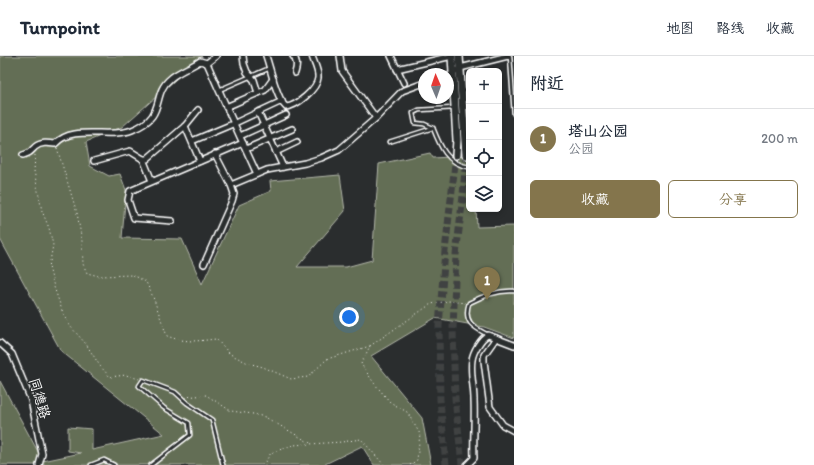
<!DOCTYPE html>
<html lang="zh">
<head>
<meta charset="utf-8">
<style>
	:root { --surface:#fff; --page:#f6f6f7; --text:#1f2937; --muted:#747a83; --line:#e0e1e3; --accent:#84754c }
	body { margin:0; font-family:Itim,"LXGW WenKai TC",sans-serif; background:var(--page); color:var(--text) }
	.controls { position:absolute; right:12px; top:12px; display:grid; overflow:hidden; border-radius:6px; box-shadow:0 2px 6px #0003 }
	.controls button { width:36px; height:36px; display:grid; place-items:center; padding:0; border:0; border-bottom:1px solid var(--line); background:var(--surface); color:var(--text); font:20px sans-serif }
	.compass { position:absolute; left:418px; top:12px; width:36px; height:36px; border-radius:50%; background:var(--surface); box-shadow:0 2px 6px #0003; rotate:358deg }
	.you { position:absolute; left:349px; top:261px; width:14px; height:14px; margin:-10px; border:3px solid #fff; border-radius:50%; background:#1a73e8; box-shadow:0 0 0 6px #1a73e833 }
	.badge { display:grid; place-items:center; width:26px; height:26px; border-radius:50%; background:var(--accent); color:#fff; font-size:13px; font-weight:700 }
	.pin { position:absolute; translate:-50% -33px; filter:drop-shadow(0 1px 2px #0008) }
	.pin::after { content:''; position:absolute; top:21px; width:14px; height:12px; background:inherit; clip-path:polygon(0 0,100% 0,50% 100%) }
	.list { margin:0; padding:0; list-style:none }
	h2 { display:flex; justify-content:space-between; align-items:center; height:52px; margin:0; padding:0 16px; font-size:17px }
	h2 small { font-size:13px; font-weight:400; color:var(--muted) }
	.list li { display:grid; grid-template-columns:26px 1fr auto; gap:12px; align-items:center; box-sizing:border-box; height:60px; padding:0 16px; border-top:1px solid var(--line) }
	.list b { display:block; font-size:15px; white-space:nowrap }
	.list p { margin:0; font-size:13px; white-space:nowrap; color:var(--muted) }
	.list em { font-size:13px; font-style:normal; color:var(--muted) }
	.actions { display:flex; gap:8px; padding:12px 16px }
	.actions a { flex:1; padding:9px 0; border:1px solid var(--accent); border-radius:6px; text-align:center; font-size:14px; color:var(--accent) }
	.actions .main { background:var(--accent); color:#fff }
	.icon { flex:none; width:22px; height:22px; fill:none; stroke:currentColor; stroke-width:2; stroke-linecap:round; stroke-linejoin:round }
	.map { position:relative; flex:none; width:514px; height:409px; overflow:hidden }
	header { display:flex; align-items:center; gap:24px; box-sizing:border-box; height:56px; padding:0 20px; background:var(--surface); border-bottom:1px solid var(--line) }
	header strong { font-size:19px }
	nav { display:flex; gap:22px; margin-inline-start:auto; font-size:14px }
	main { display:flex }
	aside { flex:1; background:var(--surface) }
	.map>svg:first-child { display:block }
	.green { fill:#646e54; stroke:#b2b6aa }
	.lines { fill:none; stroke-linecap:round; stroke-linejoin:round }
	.secondary-tunnel { stroke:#3f4243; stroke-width:7; stroke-dasharray:7 3.5; stroke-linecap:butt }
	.lane-casing { stroke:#fff; stroke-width:5.5 }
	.street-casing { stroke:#fff; stroke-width:8 }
	.secondary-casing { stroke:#fff; stroke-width:10 }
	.path { stroke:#fff; stroke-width:1; stroke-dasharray:1 3; stroke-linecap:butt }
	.lane { stroke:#2a2d2e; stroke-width:2.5 }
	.street { stroke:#2a2d2e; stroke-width:5 }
	.secondary { stroke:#2a2d2e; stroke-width:7 }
	.labels { text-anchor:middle; stroke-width:3; stroke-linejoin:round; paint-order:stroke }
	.street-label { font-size:14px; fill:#fff; stroke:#2a2d2e }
</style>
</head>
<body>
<header>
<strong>Turnpoint</strong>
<nav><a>地图</a><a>路线</a><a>收藏</a></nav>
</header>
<main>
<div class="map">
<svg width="514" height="409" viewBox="0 0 514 409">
	<rect width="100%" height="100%" fill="#2a2d2e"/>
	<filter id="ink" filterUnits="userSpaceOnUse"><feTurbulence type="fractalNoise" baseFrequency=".025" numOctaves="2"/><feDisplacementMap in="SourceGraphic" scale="8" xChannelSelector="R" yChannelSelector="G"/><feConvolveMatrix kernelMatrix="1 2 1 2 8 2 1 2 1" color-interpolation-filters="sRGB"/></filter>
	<g filter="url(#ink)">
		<!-- green -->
		<polygon class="green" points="0,0 202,0 122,71 86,86 90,110 109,120 120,118 126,134 122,182 182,183 202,228 239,149 271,135 270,125 340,119 345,155 297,211 346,211 372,204 379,108 430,97 433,102 467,100 469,105 469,153 476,153 477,171 514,170 514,282 484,271 435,262 371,300 422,362 431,409 374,409 362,390 323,409 0,409 0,325 43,405 81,397 68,395 68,371 92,373 92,394 164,378 61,295 0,183"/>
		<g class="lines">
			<!-- secondary-tunnel -->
			<g class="secondary-tunnel">
				<polyline points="446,409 440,344 439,270 445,195 456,99"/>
				<polyline points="462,409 455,342 453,273 456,199 463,140 466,99"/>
			</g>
			<defs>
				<g id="lane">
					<polyline points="510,0 514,58"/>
					<polyline points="219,34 270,12"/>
					<polyline points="433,72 424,68 415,67 413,57 419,54 455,52"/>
					<path d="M389 86 433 72C440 90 447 108 469 111"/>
					<path d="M488 279C473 271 463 266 469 247 482 240 499 234 514 235"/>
					<polyline points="91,409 104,404 114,409"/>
					<polyline points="151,409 190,379 189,367 164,352 139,330 143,324 175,336 187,347 212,364 223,409"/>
				</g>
				<g id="street">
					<polyline points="243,0 244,8 247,16 254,24 258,37"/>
					<path d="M266 0C270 11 277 44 286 51 297 50 317 33 318 22 319 15 314 7 312 0"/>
					<path d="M293 0C298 5 297 11 295 17"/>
					<polyline points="340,0 342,15 376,62"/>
					<polyline points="391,0 404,27"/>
					<path d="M207 7C223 44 240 81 257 118"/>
					<polyline points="397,13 452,0"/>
					<polyline points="448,20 453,18 460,12 508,0"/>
					<polyline points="226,51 265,34 273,23"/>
					<polyline points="258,56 283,111"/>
					<polyline points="185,70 200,105"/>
					<polyline points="240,80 286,59"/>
					<polyline points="192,85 235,67 282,45"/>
					<polyline points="246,93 292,73"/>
					<polyline points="276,96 297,86"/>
					<polyline points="215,98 231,129"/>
					<path d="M23 99C30 97 30 96 35 91 41 86 48 87 55 88 73 68 109 83 132 74 168 60 150 39 171 22 178 16 191 11 200 5L207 7 216 0"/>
					<polyline points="143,103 152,125"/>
					<polyline points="94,105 130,95 143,103 147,103 185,70 198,54"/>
					<polyline points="172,165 134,162 128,144 130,135 243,87"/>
					<polyline points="204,208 232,145 234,138 231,129 267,114 305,107 321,102 339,94 376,62 402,35 424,27"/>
					<polyline points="496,282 484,299 484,305 490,351 503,369 514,375"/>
					<polyline points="0,287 12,298 31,344 42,398 39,409"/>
					<path d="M467 409 474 402C473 383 475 363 474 344 474 331 470 316 472 304 473 296 481 282 488 279L514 289"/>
				</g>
				<g id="secondary">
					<polyline points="452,0 457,84 456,99"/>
					<polyline points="459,0 466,99"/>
				</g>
			</defs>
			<!-- lane casing -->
			<use href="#lane" class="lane-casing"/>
			<!-- street casing -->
			<use href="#street" class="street-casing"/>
			<!-- secondary casing -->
			<use href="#secondary" class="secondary-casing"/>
			<!-- path -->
			<g class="path">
				<path d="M57 92 77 157 82 185 83 208 87 217 99 220 133 219 146 226 153 241 167 280C185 287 198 285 216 283L230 298 248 307 263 311 291 323 308 321 327 303 370 290"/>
				<polyline points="35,99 34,115 42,155 49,172 53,189 49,211 54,231 63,257 70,270 86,288 100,310 110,321 126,319 139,323"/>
				<polyline points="185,341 206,339 231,355 253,358 265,361 312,388"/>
				<polyline points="263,409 271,397 293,389 342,386 361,383 384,409"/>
				<polyline points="410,409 417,404 420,378 407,356 390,346 374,327 361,308 370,290 431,248 449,245 465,247"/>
			</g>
			<!-- lane -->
			<use href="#lane" class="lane"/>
			<!-- street -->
			<use href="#street" class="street"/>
			<!-- secondary -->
			<use href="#secondary" class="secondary"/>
		</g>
	</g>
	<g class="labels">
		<!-- street labels -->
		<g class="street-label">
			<text transform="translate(40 342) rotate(73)" y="5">同德路</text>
		</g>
	</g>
</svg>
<div class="controls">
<button>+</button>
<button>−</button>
<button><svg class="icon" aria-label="locate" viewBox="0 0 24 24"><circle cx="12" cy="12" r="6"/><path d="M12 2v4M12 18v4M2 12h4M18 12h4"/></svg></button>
<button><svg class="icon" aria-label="layers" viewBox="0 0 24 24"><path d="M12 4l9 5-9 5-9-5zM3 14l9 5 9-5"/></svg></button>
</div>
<svg class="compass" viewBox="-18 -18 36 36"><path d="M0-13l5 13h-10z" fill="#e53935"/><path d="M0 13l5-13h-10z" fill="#747a83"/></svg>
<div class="you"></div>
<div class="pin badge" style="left:487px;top:244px">1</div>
</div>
<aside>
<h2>附近<small></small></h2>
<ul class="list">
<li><span class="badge">1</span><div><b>塔山公园</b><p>公园</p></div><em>200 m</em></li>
</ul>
<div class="actions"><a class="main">收藏</a><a>分享</a></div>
</aside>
</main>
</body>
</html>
